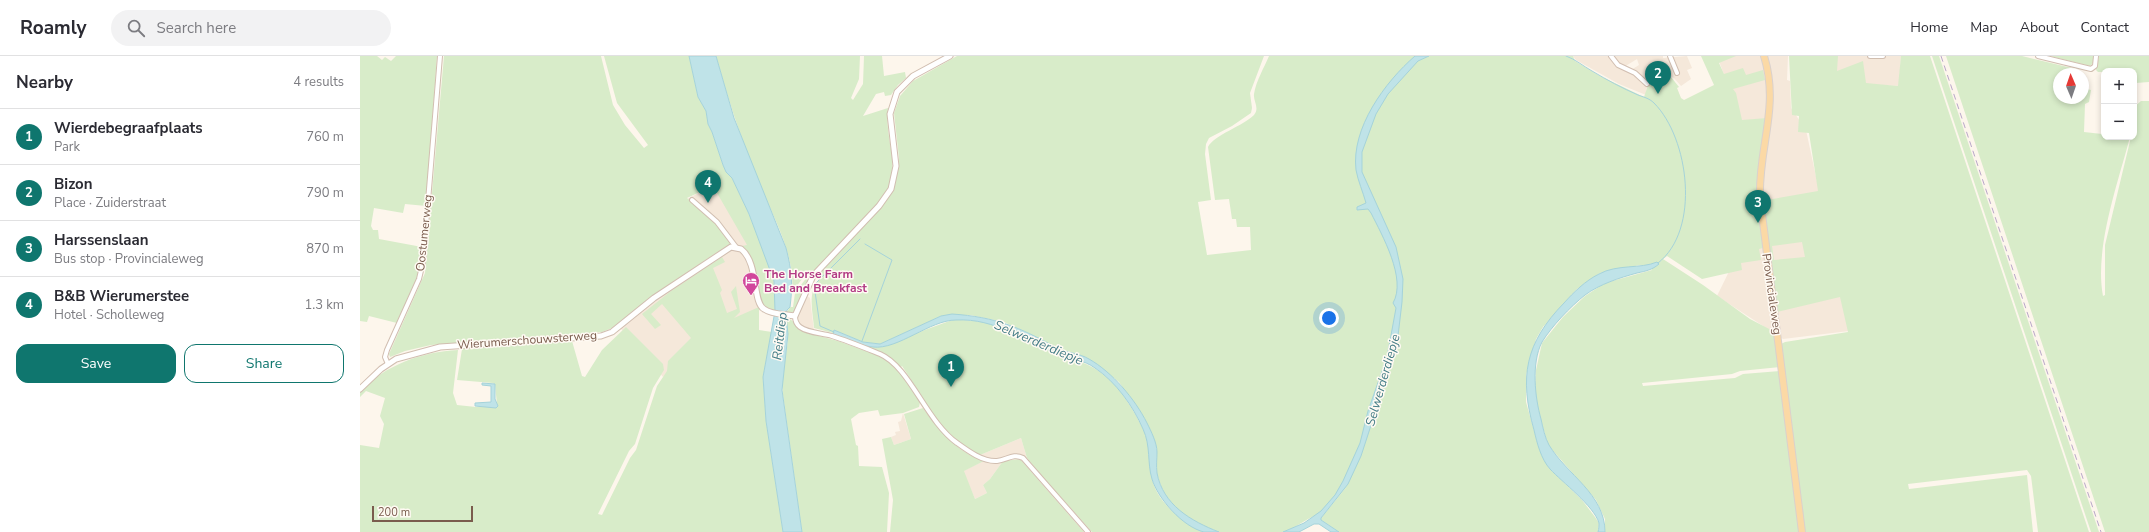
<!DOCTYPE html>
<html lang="en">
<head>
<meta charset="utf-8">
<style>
	:root { --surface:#fff; --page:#f2f2f3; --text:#2b2b33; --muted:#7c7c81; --line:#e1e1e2; --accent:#0f766e }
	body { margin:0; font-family:"Nunito Sans",sans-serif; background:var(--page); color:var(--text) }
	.controls { position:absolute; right:12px; top:12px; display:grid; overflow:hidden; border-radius:8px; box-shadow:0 2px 6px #0003 }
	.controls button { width:36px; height:36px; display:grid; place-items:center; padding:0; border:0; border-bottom:1px solid var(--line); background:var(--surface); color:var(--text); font:20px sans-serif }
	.compass { position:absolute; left:1693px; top:12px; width:36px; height:36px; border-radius:50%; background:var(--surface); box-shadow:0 2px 6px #0003; rotate:358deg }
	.scale { position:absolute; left:12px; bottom:10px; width:101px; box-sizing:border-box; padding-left:4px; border:2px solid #7a5c4d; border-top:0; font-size:11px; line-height:14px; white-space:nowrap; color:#7a5c4d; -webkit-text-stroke:3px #fffaf3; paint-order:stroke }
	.you { position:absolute; left:969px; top:262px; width:14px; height:14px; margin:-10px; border:3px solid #fff; border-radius:50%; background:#1a73e8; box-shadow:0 0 0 6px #1a73e833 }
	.badge { display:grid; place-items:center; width:26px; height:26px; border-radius:50%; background:var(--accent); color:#fff; font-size:13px; font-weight:700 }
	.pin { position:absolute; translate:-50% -33px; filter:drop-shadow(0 1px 2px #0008) }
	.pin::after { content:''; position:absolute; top:21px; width:14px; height:12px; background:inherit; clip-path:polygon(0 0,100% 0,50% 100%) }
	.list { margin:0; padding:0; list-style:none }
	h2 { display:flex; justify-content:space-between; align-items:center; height:52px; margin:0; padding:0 16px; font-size:17px }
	h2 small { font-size:13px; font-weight:400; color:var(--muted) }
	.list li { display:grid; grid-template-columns:26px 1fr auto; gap:12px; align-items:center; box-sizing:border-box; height:56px; padding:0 16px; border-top:1px solid var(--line) }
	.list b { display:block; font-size:15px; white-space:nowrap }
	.list p { margin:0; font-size:13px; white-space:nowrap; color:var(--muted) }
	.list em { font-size:13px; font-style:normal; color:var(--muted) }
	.actions { display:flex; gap:8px; padding:12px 16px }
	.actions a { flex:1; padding:9px 0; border:1px solid var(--accent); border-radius:12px; text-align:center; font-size:14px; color:var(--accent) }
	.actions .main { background:var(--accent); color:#fff }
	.icon { flex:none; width:22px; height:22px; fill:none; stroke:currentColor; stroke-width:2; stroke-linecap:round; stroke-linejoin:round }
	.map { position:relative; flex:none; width:1789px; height:476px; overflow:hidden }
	header { display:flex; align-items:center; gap:24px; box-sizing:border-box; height:56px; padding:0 20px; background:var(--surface); border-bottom:1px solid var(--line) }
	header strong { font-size:19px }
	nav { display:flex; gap:22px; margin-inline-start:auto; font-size:14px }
	.search { width:280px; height:36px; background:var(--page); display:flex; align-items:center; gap:10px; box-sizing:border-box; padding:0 14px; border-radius:22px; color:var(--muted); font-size:15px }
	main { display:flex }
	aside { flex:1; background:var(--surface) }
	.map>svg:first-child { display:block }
	.residential { fill:#f5e8da }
	.green { fill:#d8ecc9; fill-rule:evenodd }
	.water { fill:#bfe3e8; stroke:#a5d3da }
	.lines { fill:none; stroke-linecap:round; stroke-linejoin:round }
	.stream { stroke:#a5d3da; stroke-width:1 }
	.minor-casing { stroke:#d1beb0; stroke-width:6 }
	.tertiary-casing { stroke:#d1beb0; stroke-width:7 }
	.primary-casing { stroke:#dad1cd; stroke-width:8 }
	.minor { stroke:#fff; stroke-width:4 }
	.tertiary { stroke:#fff; stroke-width:5 }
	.primary { stroke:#fbd9a5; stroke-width:6 }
	.rail { stroke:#b9a8c9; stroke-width:1; stroke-dasharray:6 4; stroke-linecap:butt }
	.labels { text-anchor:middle; stroke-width:3; stroke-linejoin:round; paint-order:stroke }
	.street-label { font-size:12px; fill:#7a5c4d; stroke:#fffaf3 }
	.hotel-label { font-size:12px; font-weight:bold; fill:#b23c85; stroke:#fffaf3; text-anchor:start }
	.water-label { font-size:13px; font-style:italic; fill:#437c86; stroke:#fffaf3 }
</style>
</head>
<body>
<header>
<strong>Roamly</strong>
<div class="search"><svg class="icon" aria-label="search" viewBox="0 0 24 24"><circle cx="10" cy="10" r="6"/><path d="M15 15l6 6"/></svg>Search here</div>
<nav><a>Home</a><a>Map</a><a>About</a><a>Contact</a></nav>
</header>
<main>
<aside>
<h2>Nearby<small>4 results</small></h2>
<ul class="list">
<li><span class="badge">1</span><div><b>Wierdebegraafplaats</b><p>Park</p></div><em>760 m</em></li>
<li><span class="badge">2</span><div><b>Bizon</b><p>Place · Zuiderstraat</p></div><em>790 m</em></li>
<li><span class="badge">3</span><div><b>Harssenslaan</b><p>Bus stop · Provincialeweg</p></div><em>870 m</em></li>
<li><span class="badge">4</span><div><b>B&amp;B Wierumerstee</b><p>Hotel · Scholleweg</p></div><em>1.3 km</em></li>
</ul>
<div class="actions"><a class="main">Save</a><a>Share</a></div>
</aside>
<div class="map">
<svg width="1789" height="476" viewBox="0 0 1789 476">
	<rect width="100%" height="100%" fill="#fdf6ec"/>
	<!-- residential -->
	<g class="residential">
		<polygon points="1213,0 1249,0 1253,5 1271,16 1287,29 1286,39 1259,28 1216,4"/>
		<polygon points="1254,0 1303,0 1303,2 1327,0 1332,12 1327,14 1331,23 1321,30 1314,22 1306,18 1303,22 1289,28 1271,14 1279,9 1277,3 1264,11 1258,8"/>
		<polygon points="1357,0 1428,0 1427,24 1430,25 1431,52 1446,74 1489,275 1423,283 1357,240 1382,189 1365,21"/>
		<polygon points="1477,0 1541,0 1539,30 1487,28 1475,16"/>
		<polygon points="354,129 397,195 406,251 387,261 303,321 253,264 325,144"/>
		<polygon points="444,238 450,242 454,275 438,269 436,260"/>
		<polygon points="543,357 551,383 534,389 531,381 536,379 535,376 540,375 538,366 541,365"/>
		<polygon points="661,382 667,402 655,398 636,404 620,399"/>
		<polygon points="624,405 643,405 630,423 623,429 627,437 615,443 603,415"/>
	</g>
	<!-- green -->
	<g class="green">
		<polygon points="0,0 17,0 22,4 25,1 31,5 36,0 77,0 66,150 45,148 43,157 14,152 11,170 13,174 18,174 19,183 62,191 59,217 37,267 9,260 7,266 0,265"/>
		<path d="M84 0H241L253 49 265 69 284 92 288 89 257 47 244 0H329L338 41 346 55 348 68 352 76 363 109 366 116 372 122 389 158 413 220 415 229V255L403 250C394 230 399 207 382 190L387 189 353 130 327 142 355 166 371 187 296 237 252 272 242 276 71 289 45 295 30 301 29 298 65 217Z"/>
		<path d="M356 0H500L499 23 491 42 493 44 503 28 504 0H522L524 20 545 16 546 22 538 29 531 39 525 40 524 36 516 38 503 60 528 52C524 85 542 107 525 140L455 216 446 218 432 236C436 197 409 153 395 118 380 79 367 40 356 0Z"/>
		<path d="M597 0H904L890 37 892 52 891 57 872 70 849 82 846 88 845 98 851 144 838 146 847 199 891 194 890 171H877L876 163H872L869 143 855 144 848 91C854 79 883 70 894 59 900 52 893 45 894 38 896 25 904 12 909 0H1213L1215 5 1240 20 1284 41 1288 29C1297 29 1302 19 1311 21L1319 31 1317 32 1321 42 1324 44 1354 29 1341 0H1376L1359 7 1364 18 1383 12 1386 19 1403 14 1405 24 1373 33 1376 37 1382 64 1407 62 1397 121V141L1403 192 1399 193 1401 204 1381 207 1382 214 1342 223 1307 200 1303 203 1343 229 1390 263 1415 276 1420 311 1380 315 1372 318 1282 327 1283 330 1375 322 1383 318 1420 315 1440 476H1245V463L1236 444 1188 389 1177 350 1175 330 1176 314 1182 287 1203 261 1225 240 1245 227 1292 214 1289 210 1280 209 1240 217 1217 233 1183 271 1176 283 1166 319V346L1178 389 1189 412 1222 444 1235 461 1239 467 1238 476H979L961 464V462L988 429 964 457C950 459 937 472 923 476H859L838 468 818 455 805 439 801 430 797 418V394L786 366 759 326 727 302 698 292 644 266 610 259 581 260 520 288 503 286 474 274 473 277 454 272C453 256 447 237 459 224L456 221 524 147 534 131 539 102 534 57 540 40 553 25Z"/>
		<path d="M1429 0H1478L1477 15 1503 5 1506 27 1538 30 1541 0H1570L1729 476H1678L1671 420 1667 414 1548 428 1549 433 1667 419 1673 476H1445L1421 288 1425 286 1488 276 1480 241 1417 256 1403 143 1407 144 1458 135 1449 77 1438 76 1439 60 1432 59ZM1442 186 1445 201 1414 204 1412 190Z"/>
		<polygon points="1572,0 1579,0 1739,476 1731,476"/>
		<path d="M1586 0H1662L1716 13 1715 18H1699V42H1723V32L1731 34 1729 46 1725 48 1724 76 1742 78 1744 69V81H1770C1758 127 1734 193 1743 240L1745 239V189L1771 81H1774V51L1781 45H1789V476H1745Z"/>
		<polygon points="1690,0 1735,0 1734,6 1730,10"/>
		<polygon points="1739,0 1789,0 1789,26 1776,27 1775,15 1738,16 1736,14"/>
		<path d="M362 201 365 206 353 212 362 234 360 237 367 257 377 253 371 236 376 230 380 256 374 262 399 251V274L412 276 403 321 406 365 423 476H0V389L19 392 24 368 20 360 25 342 6 335 0 341V335C26 309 61 296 98 294L93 337 97 349 116 351 137 348 135 329 133 327 97 324 102 293 212 285 222 320 225 321 242 294 266 271 303 308 304 314 293 332 275 388 269 395 238 458 242 459 270 402 276 394 297 330 307 315 308 305 331 282 302 248 291 258 301 269 295 273 282 258 311 235Z"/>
		<polygon points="447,221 450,221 436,253 433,256 426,257 430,251 433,251 435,237"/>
		<polygon points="426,260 448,277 478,285 525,302 543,319 560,346 559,351 543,357 520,360 518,354 499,357 491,363 496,389 498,390 499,410 522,411 529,437 527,476 442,476 423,339 422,326 428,284"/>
		<path d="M595 263C611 265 629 265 643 271 662 279 679 290 698 298 719 306 731 307 749 323 761 333 776 358 783 373 790 387 789 402 791 417 794 445 821 465 844 476H732L681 419 667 402 661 382 620 399C594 386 578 366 561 343L563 342 542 310 540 312 504 290 518 291Z"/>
		<path d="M563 352C578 373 598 397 624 405L604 415 615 443 627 437 623 429 630 423 643 405 660 403 724 476H530L533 444 522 383 531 381 534 389 551 383 544 358Z"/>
	</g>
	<!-- water -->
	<g class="water">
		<path d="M329 0H356L374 62 426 192C432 215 433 228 430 251L427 254 426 260 428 278 422 334 442 476H423L406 365 403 321 415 255 414 225 389 158 372 122 366 116 363 109 352 76 348 68 346 55 338 41Z"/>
		<path d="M1055 0H1069L1058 5 1028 38 1016 58 1002 96V116L1036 191 1043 223 1042 246 1038 280 1032 305 1001 400 988 428 961 462V464L979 476H971L959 468H954L939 476H923L944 467 961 455 975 439 983 425 1000 387 1008 355 1027 301 1036 252 1033 247C1047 223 1022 179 1011 157L1008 153 997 154V151L1006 147C1003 136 998 125 996 114 991 72 1025 26 1055 0Z"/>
		<path d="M1297 206 1299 208C1292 214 1286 215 1277 217 1259 222 1240 228 1225 239 1210 251 1192 270 1182 286 1171 307 1175 342 1181 363 1183 372 1185 382 1189 389 1207 419 1245 438 1245 476H1238C1239 473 1239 469 1239 467 1234 450 1202 426 1190 413 1181 403 1177 387 1174 374 1159 321 1165 287 1204 247 1214 236 1225 225 1239 218 1257 208 1281 213 1297 206Z"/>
		<path d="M592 258C636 261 659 271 697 292 707 297 719 297 729 303 752 316 775 343 787 367 791 375 797 387 797 396 797 403 796 409 797 417 803 449 831 465 859 476 854 476 848 476 844 476 823 471 798 443 792 423 787 407 791 390 783 373 773 350 756 326 735 312 724 304 711 303 698 298 663 285 636 262 596 264 570 264 538 294 513 291 500 290 486 283 473 278L474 274 503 286 520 288 581 260Z"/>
		<polygon points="122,327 135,328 135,343 138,350 136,352 115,350 115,347 131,346 131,330 122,329"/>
	</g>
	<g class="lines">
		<!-- stream -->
		<g class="stream">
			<path d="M1206 0C1215 3 1223 10 1232 15 1247 24 1262 32 1278 39 1283 41 1289 42 1294 47 1329 82 1341 174 1298 207"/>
			<polyline points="474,276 460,270 454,229 500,183"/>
			<polyline points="502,285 532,204 505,188"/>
		</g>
		<defs>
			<g id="minor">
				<polyline points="1251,0 1258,9 1275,17 1287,28"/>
				<polyline points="1310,0 1317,17"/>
				<polyline points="1510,0 1523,0"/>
				<polyline points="1678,0 1731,13 1735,10 1736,0"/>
				<polyline points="332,144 357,166 376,191"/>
				<path d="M435 260C435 264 436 268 440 271 448 277 462 277 472 280 488 285 505 292 520 298 550 311 566 365 597 387 608 395 623 406 637 405 647 404 653 397 663 402L728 476"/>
				<polyline points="28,308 25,301 27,294 59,223 63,206 80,0"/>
			</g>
			<path id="tertiary" d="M0 333 21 313 36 303 80 291 241 280 252 276 294 242 371 191 381 193C399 207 392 246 404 253 412 259 425 258 435 260L453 220 519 150 531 133 536 110 530 58 537 36 553 20 590 0"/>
			<path id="primary" d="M1404 0C1420 51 1398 92 1400 142L1442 476"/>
		</defs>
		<!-- minor casing -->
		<use href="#minor" class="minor-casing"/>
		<!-- tertiary casing -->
		<use href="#tertiary" class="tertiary-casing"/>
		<!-- primary casing -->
		<use href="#primary" class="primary-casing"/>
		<!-- minor -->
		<use href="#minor" class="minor"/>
		<!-- tertiary -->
		<use href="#tertiary" class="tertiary"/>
		<!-- primary -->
		<use href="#primary" class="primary"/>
		<!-- rail -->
		<polyline class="rail" points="1581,0 1741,476"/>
	</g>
	<!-- icons -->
	<defs>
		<symbol id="hotel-pin" viewBox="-11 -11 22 30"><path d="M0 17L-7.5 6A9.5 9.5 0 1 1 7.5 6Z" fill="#d1479c" stroke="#fffaf3"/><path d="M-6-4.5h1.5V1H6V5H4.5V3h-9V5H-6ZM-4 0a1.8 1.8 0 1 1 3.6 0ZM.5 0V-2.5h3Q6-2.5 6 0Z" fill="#fff"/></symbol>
	</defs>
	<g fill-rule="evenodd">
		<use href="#hotel-pin" x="381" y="215" width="20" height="27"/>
	</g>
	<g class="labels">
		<!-- street labels -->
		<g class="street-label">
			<text transform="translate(64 177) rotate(-84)" y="4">Oostumerweg</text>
			<text transform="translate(1412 238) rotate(82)" y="4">Provincialeweg</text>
			<text transform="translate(167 284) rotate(-4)" y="4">Wierumerschouwsterweg</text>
		</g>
		<!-- hotel labels -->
		<g class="hotel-label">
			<text x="404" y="222">The Horse Farm<tspan x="404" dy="14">Bed and Breakfast</tspan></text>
		</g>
		<!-- water labels -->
		<g class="water-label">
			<text transform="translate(419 280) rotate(-83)" y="5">Reitdiep</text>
			<text transform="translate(679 286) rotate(23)" y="5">Selwerderdiepje</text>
			<text transform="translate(1022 324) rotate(-74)" y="5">Selwerderdiepje</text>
		</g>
	</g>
</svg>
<div class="controls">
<button>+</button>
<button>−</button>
</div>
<svg class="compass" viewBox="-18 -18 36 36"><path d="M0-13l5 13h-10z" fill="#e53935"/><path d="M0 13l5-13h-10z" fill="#7c7c81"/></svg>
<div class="scale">200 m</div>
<div class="you"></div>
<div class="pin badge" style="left:591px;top:331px">1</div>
<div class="pin badge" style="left:1298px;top:38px">2</div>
<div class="pin badge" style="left:1398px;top:167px">3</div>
<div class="pin badge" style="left:348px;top:147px">4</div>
</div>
</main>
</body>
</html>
